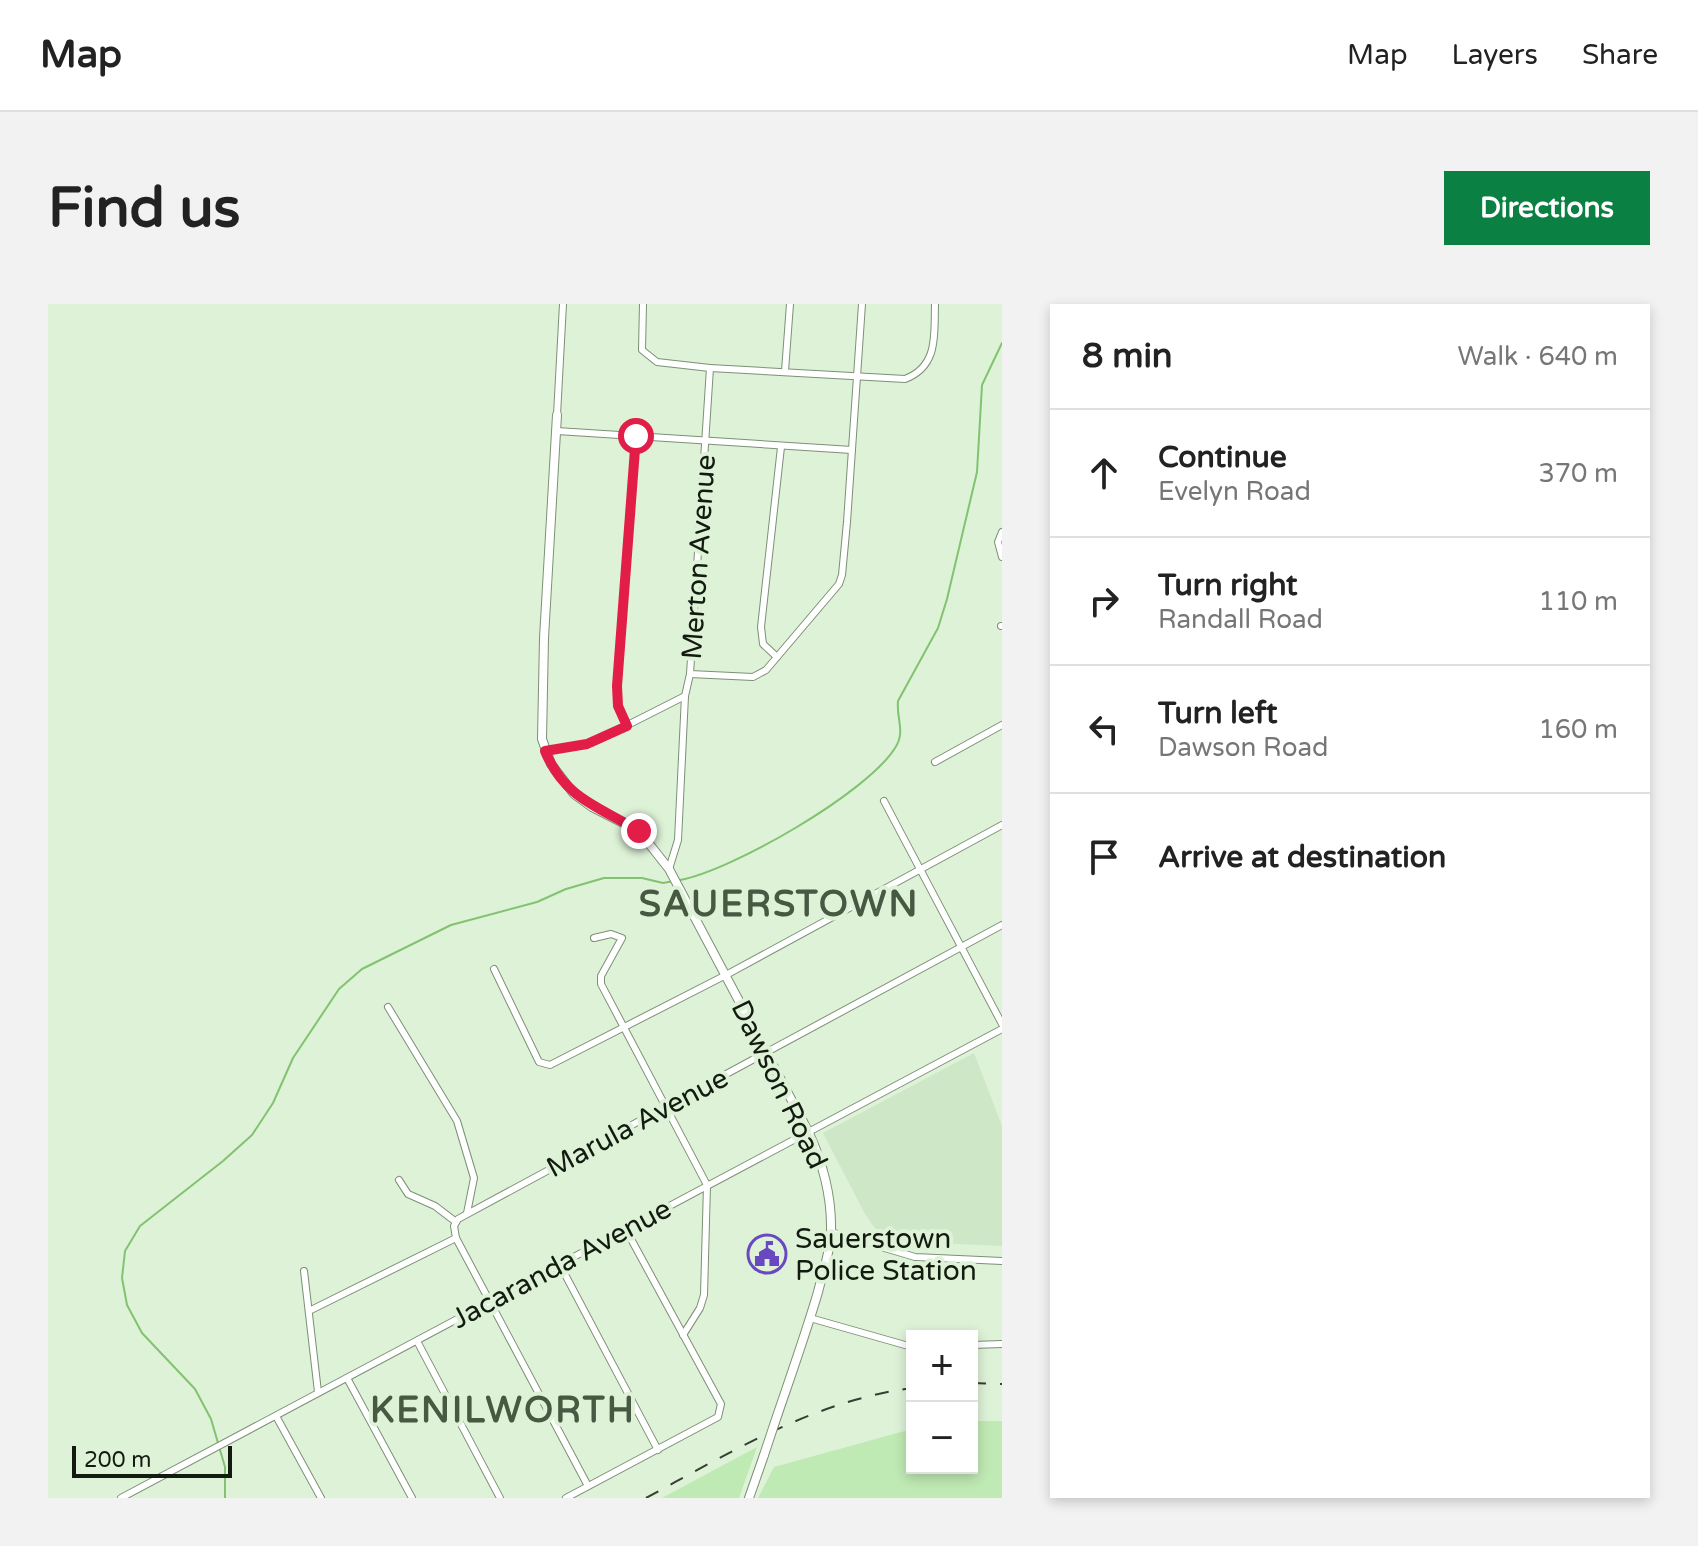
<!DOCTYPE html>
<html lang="en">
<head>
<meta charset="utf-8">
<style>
	:root { --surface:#fff; --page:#f2f2f2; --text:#222; --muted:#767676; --line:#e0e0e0; --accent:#0b8043 }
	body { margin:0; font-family:"Varela Round",sans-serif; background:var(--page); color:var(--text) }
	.controls { position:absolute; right:24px; bottom:24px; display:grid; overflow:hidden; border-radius:0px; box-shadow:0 4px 12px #0003 }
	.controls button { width:72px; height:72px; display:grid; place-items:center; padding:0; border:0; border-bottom:2px solid var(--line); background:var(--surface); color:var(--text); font:40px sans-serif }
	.scale { position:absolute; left:24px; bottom:20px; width:160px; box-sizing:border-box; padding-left:8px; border:4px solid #131b11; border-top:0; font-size:22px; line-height:28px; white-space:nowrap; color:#131b11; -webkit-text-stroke:6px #ddf2d7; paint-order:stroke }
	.stop { position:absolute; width:24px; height:24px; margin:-18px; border:6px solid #e11d48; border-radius:50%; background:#fff }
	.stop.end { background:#e11d48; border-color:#fff; box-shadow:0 2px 8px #0008 }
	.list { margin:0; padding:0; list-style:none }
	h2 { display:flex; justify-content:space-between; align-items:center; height:104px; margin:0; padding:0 32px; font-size:34px }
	h2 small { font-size:26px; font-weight:400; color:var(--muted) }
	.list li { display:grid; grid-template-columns:52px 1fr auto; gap:24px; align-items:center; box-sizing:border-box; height:128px; padding:0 32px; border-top:2px solid var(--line) }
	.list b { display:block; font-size:30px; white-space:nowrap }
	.list p { margin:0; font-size:26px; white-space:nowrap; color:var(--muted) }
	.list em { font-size:26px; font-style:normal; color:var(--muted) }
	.icon { flex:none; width:44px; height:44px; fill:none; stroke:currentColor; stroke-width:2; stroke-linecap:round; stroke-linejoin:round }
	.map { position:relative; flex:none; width:954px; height:1194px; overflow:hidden; border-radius:0px }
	header { display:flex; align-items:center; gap:48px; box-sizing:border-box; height:112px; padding:0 40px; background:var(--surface); border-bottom:2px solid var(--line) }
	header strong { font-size:38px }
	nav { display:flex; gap:44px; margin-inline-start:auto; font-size:28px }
	.intro { display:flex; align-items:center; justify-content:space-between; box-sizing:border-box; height:192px; padding:0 48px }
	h1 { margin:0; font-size:56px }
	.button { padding:20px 36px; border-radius:0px; background:var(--accent); color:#fff; font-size:28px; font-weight:700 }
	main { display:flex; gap:48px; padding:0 48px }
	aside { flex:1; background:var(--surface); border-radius:0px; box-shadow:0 4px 12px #0003 }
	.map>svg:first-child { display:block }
	.built { fill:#cee8c7 }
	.green { fill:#bfeab3 }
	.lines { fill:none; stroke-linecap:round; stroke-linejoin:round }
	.stream { stroke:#82c270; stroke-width:2 }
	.minor-casing { stroke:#7d9077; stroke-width:8 }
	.tertiary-casing { stroke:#7d9077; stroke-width:10 }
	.minor { stroke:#fff; stroke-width:6 }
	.tertiary { stroke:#fff; stroke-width:8 }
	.rail { stroke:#353f32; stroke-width:2; stroke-dasharray:14 14; stroke-linecap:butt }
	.tertiary-bridge-casing { stroke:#7d9077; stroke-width:10; stroke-linecap:butt }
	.tertiary-bridge { stroke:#fff; stroke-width:8 }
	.route { stroke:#e11d48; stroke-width:10 }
	.labels { text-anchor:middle; stroke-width:8; stroke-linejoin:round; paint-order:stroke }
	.street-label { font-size:28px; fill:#131b11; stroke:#ddf2d7 }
	.poi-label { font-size:28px; fill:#131b11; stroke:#ddf2d7; text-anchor:start }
	.district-label { font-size:36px; font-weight:bold; letter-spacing:2px; fill:#475942; stroke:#ddf2d7 }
</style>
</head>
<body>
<header>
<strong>Map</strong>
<nav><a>Map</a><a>Layers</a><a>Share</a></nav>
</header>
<div class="intro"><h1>Find us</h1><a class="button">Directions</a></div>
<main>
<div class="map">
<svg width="954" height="1194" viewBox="0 0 954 1194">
	<rect width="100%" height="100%" fill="#ddf2d7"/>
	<!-- built -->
	<polygon class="built" points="926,749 954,822 954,942 909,940 878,943 835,930 827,924 817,910 775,829"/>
	<!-- green -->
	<g class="green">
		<polygon points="924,1117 954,1117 954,1194 710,1194 726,1163 864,1125 864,1164 924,1164"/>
		<polygon points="709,1143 691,1194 614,1194"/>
	</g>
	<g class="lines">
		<!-- stream -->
		<g class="stream">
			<path d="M632 576C683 567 819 489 847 444 858 428 848 414 850 397L890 324 899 295 929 168 934 81 954 39"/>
			<polyline points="177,1194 177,1163 163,1115 147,1085 94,1029 79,1001 74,974 77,947 92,922 175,857 204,831 225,799 245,754 291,685 314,665 403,621 489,598 518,585 556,574 594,574 615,579 626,577"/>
		</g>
		<defs>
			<g id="minor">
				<path d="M595 0 594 46 609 58 662 64 857 75C891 62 886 30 887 0"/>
				<polyline points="737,67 742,0"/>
				<polyline points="509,111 515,0"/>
				<polyline points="509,127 804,146"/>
				<polyline points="954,228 950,238 954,253"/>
				<polyline points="953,322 954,322"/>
				<polyline points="729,353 715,340 713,323 733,143"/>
				<polyline points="642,370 705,373 718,366 791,280 794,271 799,218 814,0"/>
				<polyline points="579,422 570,402 569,382 588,132"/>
				<polyline points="497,447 539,440 554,434 637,392 642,370 662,64"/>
				<polyline points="887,458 954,421"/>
				<polyline points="836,497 954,720"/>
				<polyline points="621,565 630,536 637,392"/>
				<polyline points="546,634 563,630 574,634 553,672 553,680 659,881 656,991 652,1004 635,1031"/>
				<polyline points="446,665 491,758 502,761 678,671 954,521"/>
				<polyline points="340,703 409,817 426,874 419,909"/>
				<polyline points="351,876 360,890 387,902 408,918"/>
				<polyline points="783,928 867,953 954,957"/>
				<polyline points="512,961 610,1146"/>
				<polyline points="256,967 270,1088"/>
				<polyline points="261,1007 408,934"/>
				<polyline points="762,1014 864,1043"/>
				<polyline points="369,1037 452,1194"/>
				<polyline points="924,1041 954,1040"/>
				<polyline points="299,1074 364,1194"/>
				<polyline points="228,1112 273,1194"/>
				<polyline points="540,1182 408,934 406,922 410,915 954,621"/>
				<polyline points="73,1194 954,725"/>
				<polyline points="518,1194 670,1113 673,1100 577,924"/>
			</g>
			<g id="tertiary">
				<path d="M509 111 496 334 494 435 503 460 526 490 544 503 591 527 621 565 760 827C775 859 784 891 783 928 782 949 775 968 770 988 757 1032 742 1074 727 1118"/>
				<polyline points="701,1194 716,1151"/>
			</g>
		</defs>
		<!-- minor casing -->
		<use href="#minor" class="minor-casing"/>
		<!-- tertiary casing -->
		<use href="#tertiary" class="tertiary-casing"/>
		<!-- minor -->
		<use href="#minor" class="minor"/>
		<!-- tertiary -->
		<use href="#tertiary" class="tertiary"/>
		<!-- rail -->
		<g class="rail">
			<polyline points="924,1079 954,1080"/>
			<path d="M598 1194C683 1148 766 1097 864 1084"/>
		</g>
		<defs>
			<polyline id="tertiary-bridge" points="716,1151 727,1118"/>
		</defs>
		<!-- tertiary-bridge casing -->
		<use href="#tertiary-bridge" class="tertiary-bridge-casing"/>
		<!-- tertiary-bridge -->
		<use href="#tertiary-bridge" class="tertiary-bridge"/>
	</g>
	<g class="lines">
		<!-- route -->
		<path class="route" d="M588 132 569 382 570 402 579 422 539 440 497 447C517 495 550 502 591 527"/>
	</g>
	<!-- icons -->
	<defs>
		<symbol id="civic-ring" viewBox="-11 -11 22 22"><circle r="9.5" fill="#ddf2d7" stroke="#6948c0" stroke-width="1.5"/><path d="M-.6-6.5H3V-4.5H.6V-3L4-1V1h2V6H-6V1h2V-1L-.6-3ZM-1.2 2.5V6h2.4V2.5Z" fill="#6948c0"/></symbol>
	</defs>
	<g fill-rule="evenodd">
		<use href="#civic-ring" x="697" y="928" width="44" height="44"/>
	</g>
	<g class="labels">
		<!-- street labels -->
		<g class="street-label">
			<text transform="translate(650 253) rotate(-86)" y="10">Merton Avenue</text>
			<text transform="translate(732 780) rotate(64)" y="10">Dawson Road</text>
			<text transform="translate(589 818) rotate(-28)" y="10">Marula Avenue</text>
			<text transform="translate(513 959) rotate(-28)" y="10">Jacaranda Avenue</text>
		</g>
		<!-- poi labels -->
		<g class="poi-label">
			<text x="747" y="944">Sauerstown<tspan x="747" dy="32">Police Station</tspan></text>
		</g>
		<!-- district labels -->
		<g class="district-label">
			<text x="731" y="612">SAUERSTOWN</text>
			<text x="455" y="1118">KENILWORTH</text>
		</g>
	</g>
</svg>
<div class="controls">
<button>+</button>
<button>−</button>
</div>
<div class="scale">200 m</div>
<div class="stop" style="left:588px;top:132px"></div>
<div class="stop end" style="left:591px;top:527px"></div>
</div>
<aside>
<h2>8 min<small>Walk · 640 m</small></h2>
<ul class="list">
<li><svg class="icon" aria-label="ahead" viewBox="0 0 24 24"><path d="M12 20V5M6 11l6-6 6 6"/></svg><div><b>Continue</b><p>Evelyn Road</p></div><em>370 m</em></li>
<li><svg class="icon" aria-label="right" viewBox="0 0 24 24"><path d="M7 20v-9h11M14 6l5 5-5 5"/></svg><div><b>Turn right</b><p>Randall Road</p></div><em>110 m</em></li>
<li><svg class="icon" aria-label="left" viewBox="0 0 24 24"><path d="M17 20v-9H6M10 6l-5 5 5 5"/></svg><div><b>Turn left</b><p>Dawson Road</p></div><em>160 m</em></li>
<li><svg class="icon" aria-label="arrive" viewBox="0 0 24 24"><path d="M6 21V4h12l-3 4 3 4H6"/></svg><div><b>Arrive at destination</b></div></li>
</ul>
</aside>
</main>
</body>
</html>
